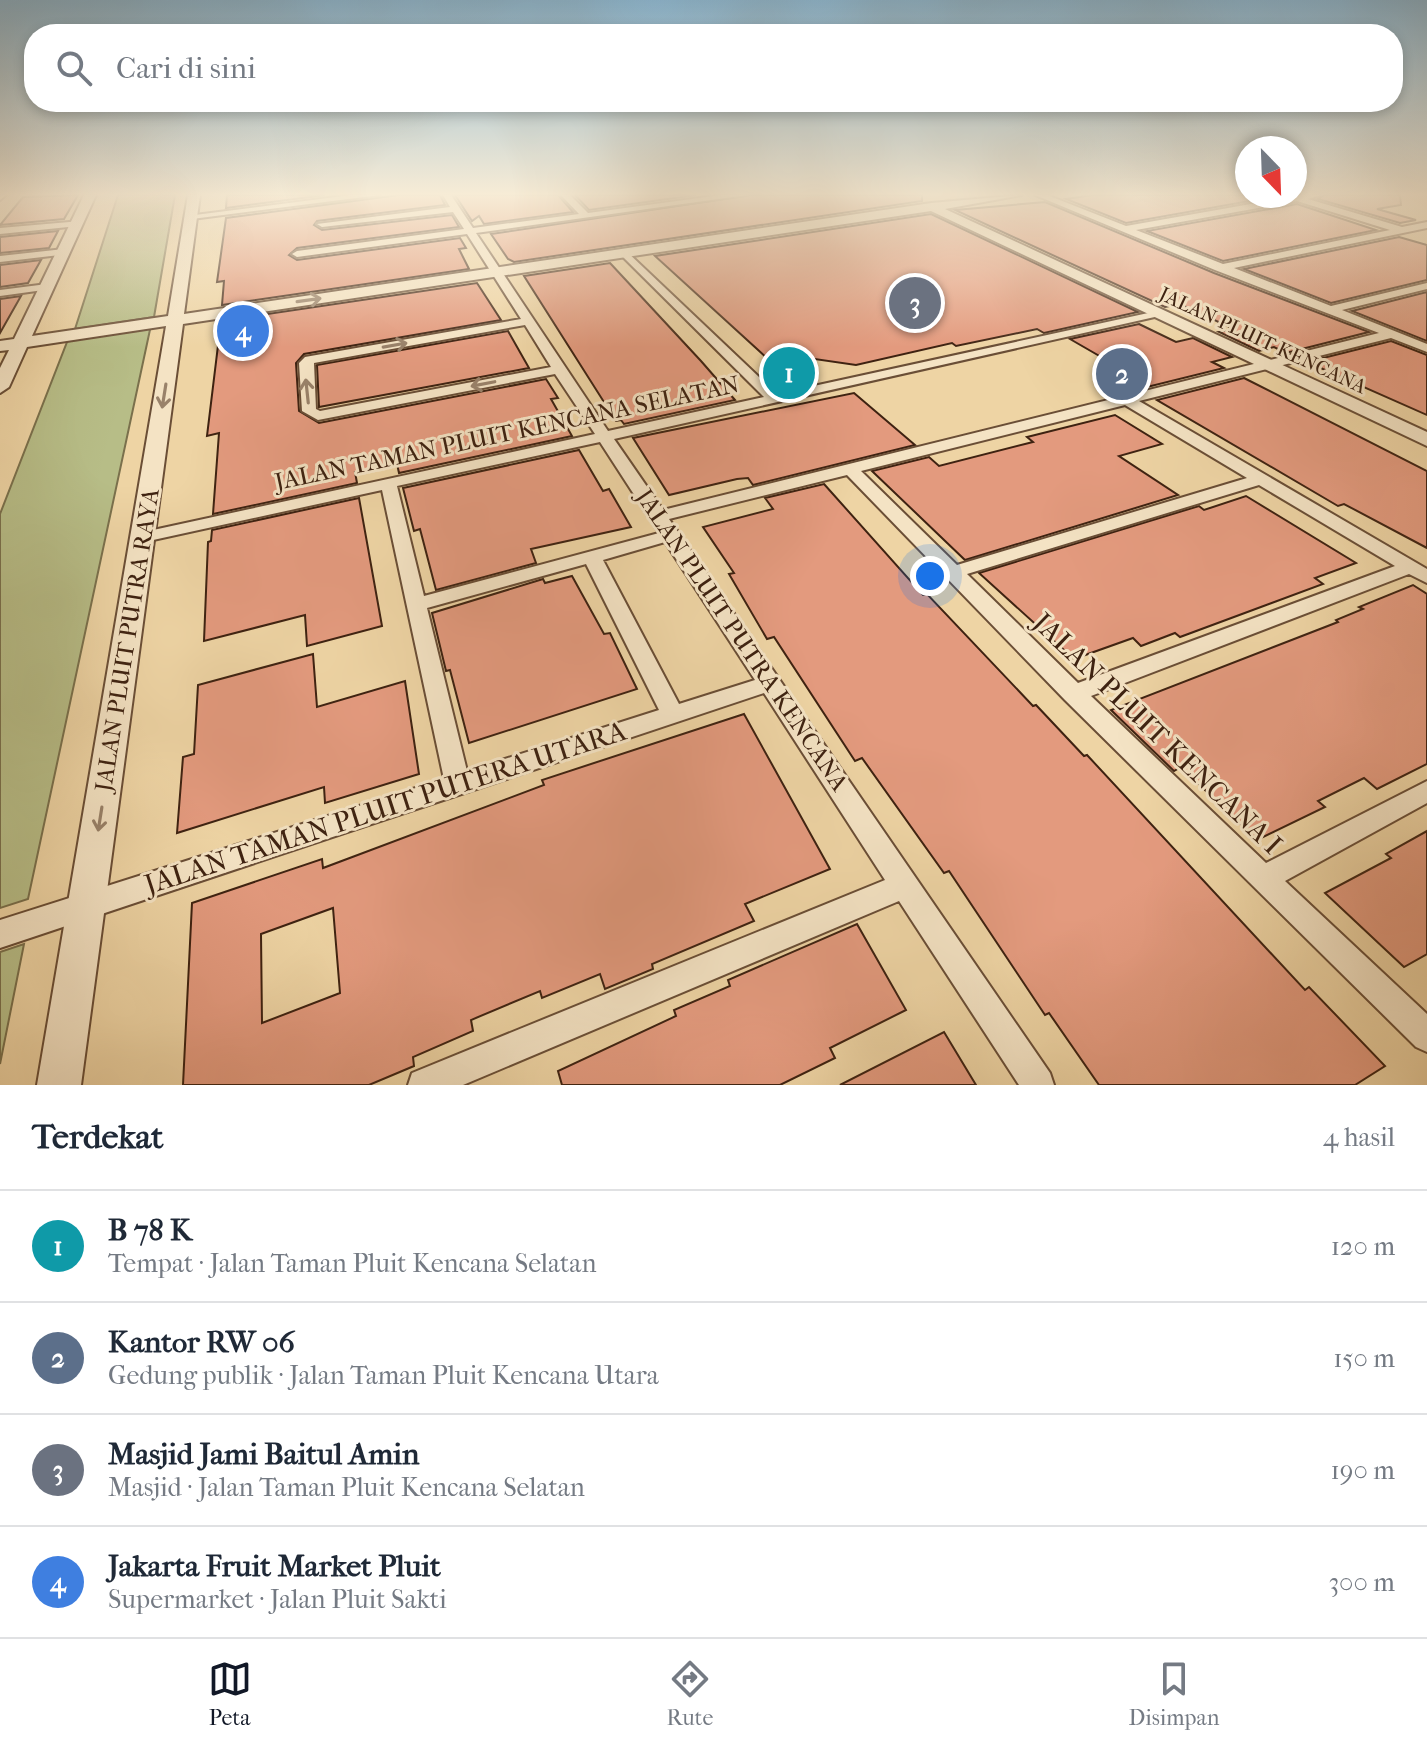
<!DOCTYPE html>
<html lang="id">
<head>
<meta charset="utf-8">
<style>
	:root { --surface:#fff; --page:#f2f2f3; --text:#1f2937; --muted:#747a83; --line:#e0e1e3; --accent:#111827 }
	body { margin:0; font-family:"IM FELL French Canon",serif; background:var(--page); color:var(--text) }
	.compass { position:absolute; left:1235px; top:136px; width:72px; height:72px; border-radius:50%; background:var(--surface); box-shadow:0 4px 12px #0003; rotate:157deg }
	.you { position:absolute; left:930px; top:576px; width:28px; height:28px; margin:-20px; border:6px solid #fff; border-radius:50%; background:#1a73e8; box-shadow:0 0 0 12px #1a73e833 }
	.badge { display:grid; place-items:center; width:52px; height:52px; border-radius:50%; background:var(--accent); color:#fff; font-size:26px; font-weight:700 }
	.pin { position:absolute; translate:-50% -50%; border:4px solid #fff; box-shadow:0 2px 8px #0006 }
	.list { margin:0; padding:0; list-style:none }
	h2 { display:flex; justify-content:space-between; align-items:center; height:104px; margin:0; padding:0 32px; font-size:34px }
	h2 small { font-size:26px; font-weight:400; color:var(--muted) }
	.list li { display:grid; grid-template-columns:52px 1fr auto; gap:24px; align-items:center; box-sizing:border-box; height:112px; padding:0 32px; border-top:2px solid var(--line) }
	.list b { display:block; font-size:30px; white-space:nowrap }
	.list p { margin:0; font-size:26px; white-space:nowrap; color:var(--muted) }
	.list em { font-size:26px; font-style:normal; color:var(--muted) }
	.icon { flex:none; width:44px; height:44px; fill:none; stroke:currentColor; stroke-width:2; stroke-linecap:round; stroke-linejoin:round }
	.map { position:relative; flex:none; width:1427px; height:1085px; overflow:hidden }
	.search { position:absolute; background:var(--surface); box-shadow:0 4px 12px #0003; left:24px; right:24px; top:24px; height:88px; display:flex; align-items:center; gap:20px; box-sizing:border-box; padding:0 28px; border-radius:32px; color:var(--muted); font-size:30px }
	.sheet { height:552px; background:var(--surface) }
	nav { display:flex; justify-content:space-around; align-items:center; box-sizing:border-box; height:112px; border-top:2px solid var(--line); background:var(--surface); font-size:22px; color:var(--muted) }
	nav a { display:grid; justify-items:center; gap:4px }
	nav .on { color:var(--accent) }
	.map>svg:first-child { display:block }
	.green { fill:#b7bd87; stroke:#7a704c; stroke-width:2 }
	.building { fill:#e39a7e; stroke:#3e2211; stroke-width:2; fill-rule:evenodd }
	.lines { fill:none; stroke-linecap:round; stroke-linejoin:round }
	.minor-casing { stroke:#6a4e36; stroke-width:4 }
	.tertiary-casing { stroke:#6a4e36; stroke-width:4 }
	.minor { fill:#f4e3c4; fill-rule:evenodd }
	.tertiary { fill:#f4e3c4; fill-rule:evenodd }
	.oneway { stroke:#99826a }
	.labels { text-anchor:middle; stroke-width:6; stroke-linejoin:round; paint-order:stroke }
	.far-street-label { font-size:20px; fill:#3e2211; stroke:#f4e3c4 }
	.street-label { font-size:24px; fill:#3e2211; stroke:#f4e3c4 }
	.near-street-label { font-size:28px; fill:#3e2211; stroke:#f4e3c4 }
</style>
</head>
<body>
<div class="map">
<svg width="1427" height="1085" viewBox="0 0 1427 1085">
	<rect width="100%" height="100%" fill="#eed4a4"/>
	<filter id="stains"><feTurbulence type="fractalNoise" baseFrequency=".0025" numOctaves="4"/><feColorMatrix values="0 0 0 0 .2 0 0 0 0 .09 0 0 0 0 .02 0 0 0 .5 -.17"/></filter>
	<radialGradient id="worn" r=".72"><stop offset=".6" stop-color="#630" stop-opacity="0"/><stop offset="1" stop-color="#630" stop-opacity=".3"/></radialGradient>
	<!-- green -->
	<g class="green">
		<polygon points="118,195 175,195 154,317 75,329"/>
		<polygon points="151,325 28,899 0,908 0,514 69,337"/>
		<polygon points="24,944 0,1064 0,952"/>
	</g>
	<!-- building -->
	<g class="building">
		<polygon points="78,195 64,219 0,225 23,197"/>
		<polygon points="227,195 325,195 226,208"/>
		<polygon points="399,195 440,195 445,205 317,221 314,225 322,230 452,215 459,227 297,248 289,255 297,260 460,238 466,248 459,249 469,269 222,305 224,281 217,282 226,218"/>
		<polygon points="455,195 558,195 573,212 484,224 479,216 472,221"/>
		<polygon points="575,195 696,195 589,210"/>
		<polygon points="750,195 922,195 922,201 514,262 508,259 491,234"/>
		<polygon points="1093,195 1247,195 1278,196 1126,223 1066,199"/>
		<polygon points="1324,195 1400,195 1401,205 1377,209 1416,220 1400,223 1318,199"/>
		<polygon points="1045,202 1214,273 1369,332 1286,353 1274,347 1259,351 1219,332 1234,329 1180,304 1165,307 955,210"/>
		<polygon points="1297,204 1376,230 1223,261 1147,231"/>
		<polygon points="931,214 1138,312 1044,333 1037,329 956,346 952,343 856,365 808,358 791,380 655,256"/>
		<polygon points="58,231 49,248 0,253 0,237"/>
		<polygon points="1399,237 1427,245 1427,280 1331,303 1244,269"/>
		<polygon points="41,260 28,283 0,287 0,265"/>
		<polygon points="610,263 701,361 735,400 624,424 621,420 616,421 524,276"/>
		<polygon points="477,283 501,320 304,354 296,363 299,411 319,423 546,379 558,398 551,399 572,436 399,473 397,464 355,472 357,483 213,514 219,433 207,436 221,321"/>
		<polygon points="1427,292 1427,341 1352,311"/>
		<polygon points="21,296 0,333 0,299"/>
		<polygon points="1139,324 1176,342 1193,338 1232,357 1212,362 1224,368 1139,389 1101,368 1115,365 1070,339"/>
		<polygon points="508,331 529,368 319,407 317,365"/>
		<polygon points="1391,341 1427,355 1427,415 1307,362"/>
		<polygon points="1244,378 1427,471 1427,548 1344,504 1338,506 1157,400"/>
		<polygon points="854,393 915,445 753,485 748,478 737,479 669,495 633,438"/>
		<polygon points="1115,415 1162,444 1119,456 1178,495 965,560 872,471 929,457 939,466 1033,442 1027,437"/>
		<polygon points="579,450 603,491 609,489 631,527 531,549 536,563 436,590 420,529 414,531 403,488"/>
		<polygon points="824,484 923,595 927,594 1033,706 1036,705 1084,756 1087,755 1305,990 1309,987 1385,1066 1355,1085 1099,1085 1049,1013 1045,1015 949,871 944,873 862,758 855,761 774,637 767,639 729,574 734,573 703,527 773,509 765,498"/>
		<polygon points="1246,496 1356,563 1315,578 1323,584 1180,637 1175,633 1141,646 1133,638 1074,659 979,573 1199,506 1204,510"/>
		<polygon points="359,498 382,626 307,646 305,615 204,641 208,542 211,541 212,530"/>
		<polygon points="572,576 604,634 610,633 637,689 469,743 450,670 446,671 432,613 543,579 545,583"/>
		<polygon points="1413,585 1427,594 1427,764 1377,789 1364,778 1318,801 1325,807 1257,840 1181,767 1174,771 1111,710 1338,622 1336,620 1363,609 1359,607"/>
		<polygon points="313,654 317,707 405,681 419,774 325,803 324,787 177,833 183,757 194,754 198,685"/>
		<path d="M744 714 830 869 745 904 754 921 652 964 653 969 605 989 600 974 542 998 540 991 471 1020 473 1031 413 1057 414 1066 369 1085H183L192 903 322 859 323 868 544 785 542 780ZM333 908 340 993 262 1023 261 934Z"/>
		<polygon points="1427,831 1427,954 1404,967 1325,893 1391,858 1386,854"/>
		<polygon points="857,924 906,1010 830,1048 835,1058 780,1085 562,1085 558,1071 676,1016 674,1010 730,986 728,980"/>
		<polygon points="944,1032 976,1085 840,1085"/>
	</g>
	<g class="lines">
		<defs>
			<g id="minor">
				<polygon points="0,195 6,195 0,200"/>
				<polygon points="351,195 380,195 192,219 187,216"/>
				<path d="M443 195H451L473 228 579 214 561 195H570L588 213 721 195H747L476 233 608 431 764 397 621 255 620 253 625 250 777 394 1162 310 1168 314 614 439 663 510 1379 333 1215 270 1035 195H1047L1126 226 1301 195H1321L1308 199 1402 227 1427 222V228L1234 268 1331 306 1427 283V289L1342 310 1427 344V352L1391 338 1139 401 1427 569V583L1409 574 1091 696 1266 863 1427 781V803L1285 881 1427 1014V1052L1416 1047 1065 700 847 475 669 519 1050 1073 1054 1085H1019L899 901 463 1085H408L412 1073 885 880 764 693 0 948V920L444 779 382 490 144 542 135 537 144 532 595 434 555 374 318 420 302 411 299 363 305 357 521 319 467 234 297 257 292 254 297 251 464 229 453 212 322 227 317 224 450 207ZM1297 201 1390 230 1223 264 1136 230ZM525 325 551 367 320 411 316 409 314 363ZM1125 405 1247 478 957 565 861 471ZM600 442 659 533 424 596 397 486ZM1259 485 1395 566 1078 683 967 574ZM665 542 755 680 679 704 603 560ZM586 564 659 710 467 771 427 608Z"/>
				<polygon points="81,221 78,226 0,234 0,228"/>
				<polygon points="64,249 68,250 68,254 0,262 0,256"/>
				<polygon points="47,284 53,287 51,289 0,296 0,290"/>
			</g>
			<polygon id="tertiary" points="84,195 96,195 32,336 168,316 188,195 200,195 184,314 931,203 1022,195 945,209 1427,432 1427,446 931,211 183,324 81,1085 37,1085 166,326 27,347 9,387 0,393 0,368 9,350 0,351 0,341 14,339"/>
		</defs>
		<!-- minor casing -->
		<use href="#minor" class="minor-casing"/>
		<!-- tertiary casing -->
		<use href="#tertiary" class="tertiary-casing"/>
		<!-- minor -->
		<use href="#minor" class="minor"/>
		<!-- tertiary -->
		<use href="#tertiary" class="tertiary"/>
	</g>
	<!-- one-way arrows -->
	<defs><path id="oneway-shaft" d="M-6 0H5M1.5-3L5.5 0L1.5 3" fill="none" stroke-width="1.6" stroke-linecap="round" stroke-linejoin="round" transform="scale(2)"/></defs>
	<g class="oneway">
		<use href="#oneway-shaft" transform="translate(309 300) rotate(-8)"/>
		<use href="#oneway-shaft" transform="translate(395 345) rotate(-10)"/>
		<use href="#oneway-shaft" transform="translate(483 384) rotate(169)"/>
		<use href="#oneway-shaft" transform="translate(307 391) rotate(-96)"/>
		<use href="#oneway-shaft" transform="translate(164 396) rotate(99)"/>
		<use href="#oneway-shaft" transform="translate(100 819) rotate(99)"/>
	</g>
	<!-- sky -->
	<linearGradient id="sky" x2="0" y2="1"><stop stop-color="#89b5d0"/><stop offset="0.56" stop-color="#f7ecd6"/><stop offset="1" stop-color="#f7ecd6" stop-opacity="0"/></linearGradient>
	<rect width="1427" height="347" fill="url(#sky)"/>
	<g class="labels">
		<!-- far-street labels -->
		<g class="far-street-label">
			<text transform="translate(1263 340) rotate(25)" y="7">JALAN PLUIT KENCANA</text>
		</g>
		<!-- street labels -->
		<g class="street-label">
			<text transform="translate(507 433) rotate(-12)" y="8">JALAN TAMAN PLUIT KENCANA SELATAN</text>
			<text transform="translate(127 640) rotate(-81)" y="8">JALAN PLUIT PUTRA RAYA</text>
			<text transform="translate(742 640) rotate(56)" y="8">JALAN PLUIT PUTRA KENCANA</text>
		</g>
		<!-- near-street labels -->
		<g class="near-street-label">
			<text transform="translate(1158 733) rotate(44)" y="10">JALAN PLUIT KENCANA I</text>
			<text transform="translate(385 807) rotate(-18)" y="10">JALAN TAMAN PLUIT PUTERA UTARA</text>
		</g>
	</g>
	<rect width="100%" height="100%" filter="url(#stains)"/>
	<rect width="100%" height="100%" fill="url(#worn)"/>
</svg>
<svg class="compass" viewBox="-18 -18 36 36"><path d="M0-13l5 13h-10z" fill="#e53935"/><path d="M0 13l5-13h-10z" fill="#747a83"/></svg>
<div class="you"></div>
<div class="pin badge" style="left:789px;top:373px;background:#0f9aa8">1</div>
<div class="pin badge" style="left:1122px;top:374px;background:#5c6f8a">2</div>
<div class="pin badge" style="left:915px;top:303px;background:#6b7280">3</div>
<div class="pin badge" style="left:243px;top:331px;background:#3f7fe0">4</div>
<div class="search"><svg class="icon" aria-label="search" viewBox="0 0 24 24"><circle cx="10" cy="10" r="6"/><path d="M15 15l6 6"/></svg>Cari di sini</div>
</div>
<section class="sheet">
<h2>Terdekat<small>4 hasil</small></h2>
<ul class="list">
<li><span class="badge" style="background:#0f9aa8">1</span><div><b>B 78 K</b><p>Tempat · Jalan Taman Pluit Kencana Selatan</p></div><em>120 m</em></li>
<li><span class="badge" style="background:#5c6f8a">2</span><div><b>Kantor RW 06</b><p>Gedung publik · Jalan Taman Pluit Kencana Utara</p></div><em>150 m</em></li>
<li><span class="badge" style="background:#6b7280">3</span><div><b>Masjid Jami Baitul Amin</b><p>Masjid · Jalan Taman Pluit Kencana Selatan</p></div><em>190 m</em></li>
<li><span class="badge" style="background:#3f7fe0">4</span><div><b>Jakarta Fruit Market Pluit</b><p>Supermarket · Jalan Pluit Sakti</p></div><em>300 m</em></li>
</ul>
</section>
<nav>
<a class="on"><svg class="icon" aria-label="map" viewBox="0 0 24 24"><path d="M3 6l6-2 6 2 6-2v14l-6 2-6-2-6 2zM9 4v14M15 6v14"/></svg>Peta</a>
<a><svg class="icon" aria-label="directions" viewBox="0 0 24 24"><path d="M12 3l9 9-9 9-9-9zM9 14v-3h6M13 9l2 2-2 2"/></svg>Rute</a>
<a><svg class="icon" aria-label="saved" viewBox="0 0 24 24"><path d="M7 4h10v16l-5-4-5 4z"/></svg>Disimpan</a>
</nav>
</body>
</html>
